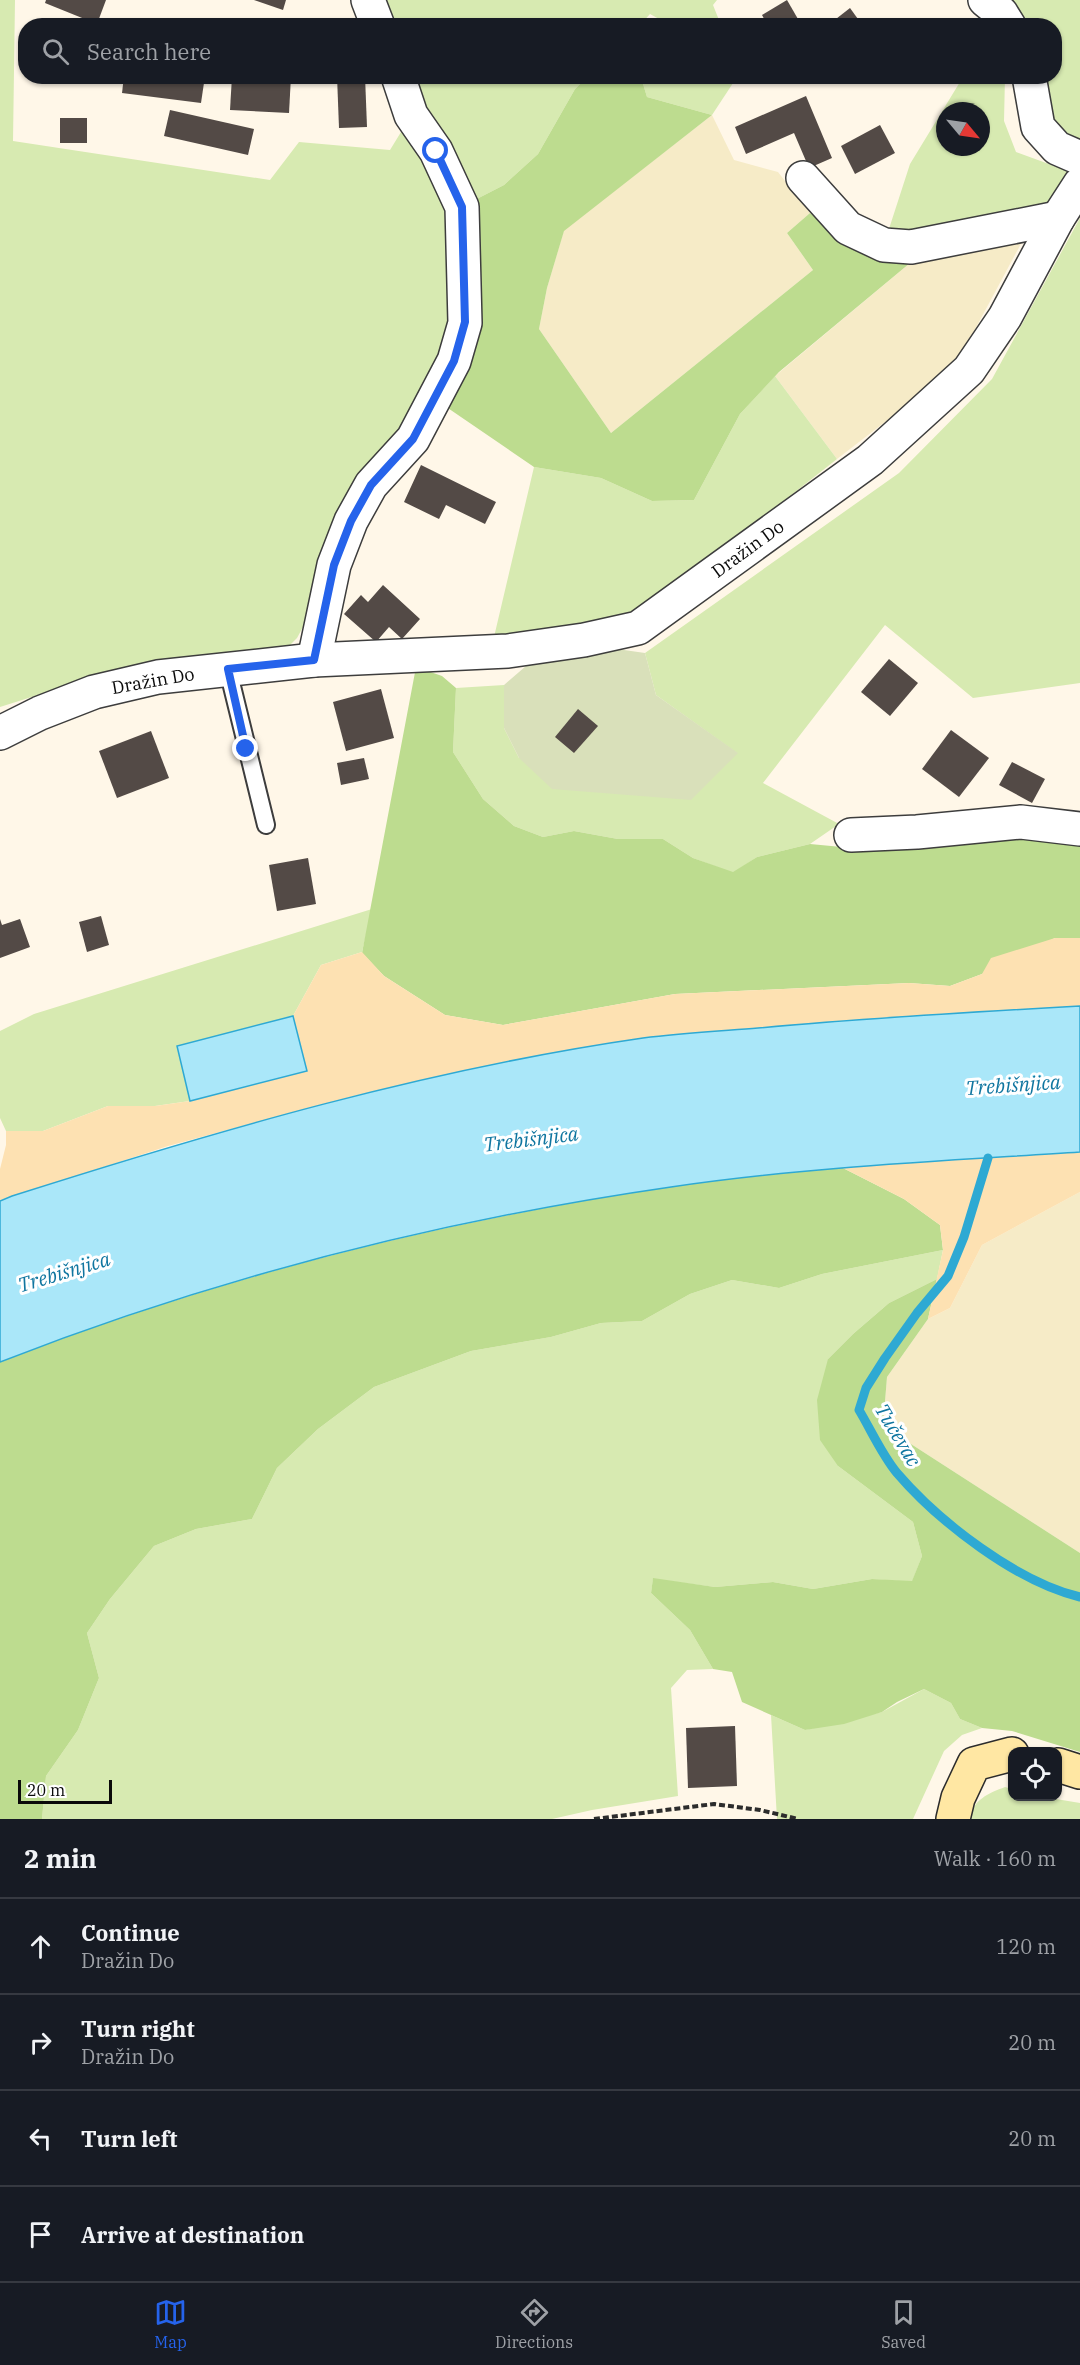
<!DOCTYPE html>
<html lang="en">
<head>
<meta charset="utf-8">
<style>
	:root { --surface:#171b24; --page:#20242c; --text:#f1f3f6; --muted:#9ea1a6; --line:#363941; --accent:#2563eb }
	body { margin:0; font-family:"IBM Plex Serif",serif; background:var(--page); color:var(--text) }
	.controls { position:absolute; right:18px; bottom:18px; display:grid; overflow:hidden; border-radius:12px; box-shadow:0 2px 4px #0004 }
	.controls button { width:54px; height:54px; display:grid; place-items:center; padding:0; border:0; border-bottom:2px solid var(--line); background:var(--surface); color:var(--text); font:30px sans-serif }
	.compass { position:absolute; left:936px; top:102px; width:54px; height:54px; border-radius:50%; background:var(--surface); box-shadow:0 2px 4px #0004; rotate:119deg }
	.scale { position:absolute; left:18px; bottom:15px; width:94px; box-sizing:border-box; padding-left:6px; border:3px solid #0a0a0a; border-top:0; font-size:16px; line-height:21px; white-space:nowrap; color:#0a0a0a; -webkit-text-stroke:4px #fff; paint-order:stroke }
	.stop { position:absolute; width:18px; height:18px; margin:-14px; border:4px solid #2563eb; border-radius:50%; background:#fff }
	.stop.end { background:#2563eb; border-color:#fff; box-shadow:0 2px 6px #0008 }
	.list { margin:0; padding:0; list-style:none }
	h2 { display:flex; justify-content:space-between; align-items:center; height:78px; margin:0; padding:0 24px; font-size:26px }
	h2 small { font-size:20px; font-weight:400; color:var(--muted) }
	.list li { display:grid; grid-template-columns:39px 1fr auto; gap:18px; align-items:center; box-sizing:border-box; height:96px; padding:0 24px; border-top:2px solid var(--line) }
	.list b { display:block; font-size:22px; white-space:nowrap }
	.list p { margin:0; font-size:20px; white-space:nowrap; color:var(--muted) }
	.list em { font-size:20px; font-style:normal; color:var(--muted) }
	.icon { flex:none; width:33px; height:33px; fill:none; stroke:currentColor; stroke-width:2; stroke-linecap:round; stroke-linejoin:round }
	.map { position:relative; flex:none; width:1080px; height:1819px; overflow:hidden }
	.search { position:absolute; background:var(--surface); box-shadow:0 2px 4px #0004; left:18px; right:18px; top:18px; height:66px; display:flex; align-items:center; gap:15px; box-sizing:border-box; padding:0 21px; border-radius:24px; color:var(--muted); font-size:22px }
	.sheet { height:462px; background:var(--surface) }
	nav { display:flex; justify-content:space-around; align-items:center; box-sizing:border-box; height:84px; border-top:2px solid var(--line); background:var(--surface); font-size:16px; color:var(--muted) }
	nav a { display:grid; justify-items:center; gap:3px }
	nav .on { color:var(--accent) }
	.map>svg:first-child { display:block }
	.farmland { fill:#f6ebc7 }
	.green { fill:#d7eab1; fill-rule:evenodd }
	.forest { fill:#bddc8f }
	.sand { fill:#fde1b2 }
	.cemetery { fill:#d9e0ba }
	.water { fill:#aae7f9; stroke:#2ea9d3; stroke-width:1.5 }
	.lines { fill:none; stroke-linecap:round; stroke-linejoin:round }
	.stream { stroke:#2ea9d3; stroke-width:9 }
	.building { fill:#534a46 }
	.lane-casing { stroke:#3d3d3d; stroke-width:20 }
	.street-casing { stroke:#3d3d3d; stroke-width:36 }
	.secondary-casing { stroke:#2c2c2c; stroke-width:36 }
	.path { stroke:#2c2c2c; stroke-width:4; stroke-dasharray:6 3; stroke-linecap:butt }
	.lane { stroke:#fff; stroke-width:16 }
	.street { stroke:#fff; stroke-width:33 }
	.secondary { stroke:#ffe7a3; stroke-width:33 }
	.route { stroke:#2563eb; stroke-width:8 }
	.labels { text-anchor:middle; stroke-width:6; stroke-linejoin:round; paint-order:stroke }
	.street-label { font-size:18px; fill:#0a0a0a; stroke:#fff }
	.water-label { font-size:20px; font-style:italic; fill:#1076a0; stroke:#fff }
</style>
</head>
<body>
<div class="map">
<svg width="1080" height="1819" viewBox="0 0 1080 1819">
	<rect width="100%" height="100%" fill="#fff7e8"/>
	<!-- farmland -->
	<g class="farmland">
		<polygon points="712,115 734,160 778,172 810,213 787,233 813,270 611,433 539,329 547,288 564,230"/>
		<polygon points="1024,238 965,348 929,388 837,459 775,376 910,263"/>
		<polygon points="1080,1192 1080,1553 883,1426 887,1377 928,1319 950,1308 982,1245"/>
	</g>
	<!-- green -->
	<g class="green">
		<polygon points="0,0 15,0 13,141 270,180 299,142 390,150 409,119 459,208 461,323 309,616 297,638 281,654 123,668 0,707"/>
		<polygon points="371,0 717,0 713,5 721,25 670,25 650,14 639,26 382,25"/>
		<polygon points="1013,0 1080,0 1080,143 1056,130 1041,77 1054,76 1054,26 1021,25 1011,2"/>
		<polygon points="402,77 587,77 575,89 538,154 504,185 465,205"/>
		<polygon points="641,77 737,77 712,115 647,97"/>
		<path d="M963 77H1005L1004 121 1016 152 1068 171 1049 206 887 235 910 164ZM945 111H981V147H945Z"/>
		<polygon points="1080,218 1080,683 973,698 885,625 763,783 839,824 810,844 757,857 733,873 693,858 663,839 618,839 574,831 543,837 514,826 483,799 453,752 456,688 504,685 504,728 519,758 737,753 656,695 645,653 899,473 992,379"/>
		<polygon points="775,376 837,459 672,589 626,617 494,637 534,467 601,478 652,501 694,500 740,414"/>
		<polygon points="372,909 362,952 321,965 293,1016 177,1046 190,1101 155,1106 108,1106 43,1131 6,1131 0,1118 0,1031 34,1014"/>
		<polygon points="943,1250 937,1279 889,1303 853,1334 828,1359 838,1466 913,1522 922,1556 912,1582 872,1579 813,1589 773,1582 715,1587 653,1579 651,1593 690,1630 713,1669 687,1670 671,1688 678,1796 592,1810 552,1819 42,1819 46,1776 78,1730 99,1678 87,1633 110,1599 154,1546 196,1529 252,1519 277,1468 318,1429 374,1387 471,1351 551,1337 601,1323 642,1321 690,1294 732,1280 779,1288 822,1274"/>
		<polygon points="924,1689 951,1703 960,1719 982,1728 962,1735 944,1751 913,1819 777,1819 771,1715 805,1730 882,1712"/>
		<path d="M1005 1787 1012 1789V1796L1044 1797 1080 1803V1819H970C972 1800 989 1793 1005 1787Z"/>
	</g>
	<!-- forest -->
	<g class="forest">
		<polygon points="587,77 641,77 647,97 712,115 564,231 547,288 539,329 611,433 813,270 787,233 810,213 860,252 910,263 779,372 740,414 694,500 652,501 601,478 534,467 439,402 465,205 504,185 538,154 575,89"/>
		<polygon points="416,667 442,676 456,688 453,752 483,799 514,826 543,837 574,831 618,839 663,839 693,858 733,872 757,857 810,844 884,851 964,838 1024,837 1080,843 1080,938 1055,938 982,974 950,986 909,983 675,994 503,1025 445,1015 384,976 362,953"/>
		<path d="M841 1167 904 1199 940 1225 943 1250 822 1274 779 1288 732 1280 690 1294 642 1321 601 1323 551 1337 471 1351 374 1387 318 1429 277 1468 252 1519 196 1529 154 1546 110 1599 87 1633 99 1678 78 1730 46 1776 42 1819H0V1362C215 1278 442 1221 670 1187 727 1178 784 1174 841 1167Z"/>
		<polygon points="937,1279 928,1319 887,1377 883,1426 1080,1553 1080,1752 1012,1731 982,1728 960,1719 951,1703 924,1689 897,1702 882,1712 844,1724 805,1730 742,1702 732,1672 713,1669 690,1630 651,1593 653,1578 715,1587 773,1582 813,1589 872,1579 912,1581 922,1556 913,1522 838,1466 820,1440 817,1400 828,1359 853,1334 889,1303"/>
	</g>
	<!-- sand -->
	<g class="sand">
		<polygon points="1055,938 1080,938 1080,1006 828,1022 644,1038 472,1069 354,1096 168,1146 0,1201 0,1169 6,1145 6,1131 43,1131 108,1106 155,1106 190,1101 307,1071 293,1016 321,965 362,952 384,976 445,1015 503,1025 675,994 909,983 950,986 982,974 991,958"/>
		<polygon points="1080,1152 1080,1192 982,1245 950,1308 928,1319 943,1250 940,1225 904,1199 841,1167"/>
	</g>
	<!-- cemetery -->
	<polygon class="cemetery" points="596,646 645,653 656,695 738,753 691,800 552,789 519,758 504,728 504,685 533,660"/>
	<!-- water -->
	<g class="water">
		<path d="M1080 1006V1152C943 1161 806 1167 671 1187 442 1220 215 1278 0 1362V1201L12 1196C219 1130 428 1069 643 1038 681 1033 720 1031 758 1028 865 1018 973 1012 1080 1006Z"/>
		<polygon points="293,1016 307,1071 190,1101 177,1046"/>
	</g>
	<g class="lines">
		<!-- stream -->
		<path class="stream" d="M988 1158 964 1237 948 1276 917 1313 885 1358 866 1388 859 1410C871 1430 882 1455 897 1473 939 1522 1017 1582 1080 1597"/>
	</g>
	<!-- building -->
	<g class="building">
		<polygon points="46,0 106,0 97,24 45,3"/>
		<polygon points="254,0 286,0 283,10"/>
		<polygon points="787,0 802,26 768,26 762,15"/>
		<polygon points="850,8 863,26 827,26"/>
		<polygon points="124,76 205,76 201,103 122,93"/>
		<polygon points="232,76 291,76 289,113 230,110"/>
		<polygon points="337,76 365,76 367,127 339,128"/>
		<polygon points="806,96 832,158 809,168 794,133 746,154 735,127"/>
		<polygon points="170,110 254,129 248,155 164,136"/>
		<rect x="60" y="118" width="27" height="25"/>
		<polygon points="880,125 895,153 855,174 841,146"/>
		<polygon points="421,465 496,502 485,524 446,505 439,519 404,502"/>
		<polygon points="383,585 420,619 402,639 389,627 376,642 344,614 361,595 368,602"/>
		<polygon points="889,659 918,683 890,716 861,692"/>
		<polygon points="381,689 394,738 346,751 333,702"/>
		<polygon points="578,709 598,726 574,753 555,737"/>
		<polygon points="951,730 989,758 959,797 922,769"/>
		<polygon points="151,731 169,778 117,798 99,751"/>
		<polygon points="364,758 369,779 341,785 337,763"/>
		<polygon points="1012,762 1045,779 1032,803 999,785"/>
		<polygon points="308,858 316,904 277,911 269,865"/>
		<polygon points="101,916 109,945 87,952 79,922"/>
		<polygon points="0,919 2,925 20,919 30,947 0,958"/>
		<polygon points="735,1726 737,1786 688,1788 686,1728"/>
	</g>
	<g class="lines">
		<defs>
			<polyline id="lane" points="228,670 266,825"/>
			<g id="street">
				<polyline points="368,0 378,26"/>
				<polyline points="985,0 1001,13 1009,26"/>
				<polyline points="1029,76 1038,127 1057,148 1080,158"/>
				<polyline points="803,178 848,228 884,245 911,247 1058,218"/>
				<polyline points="314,660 334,565 351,521 371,485 413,439 454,361 465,323 462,207 436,151 411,115 398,76"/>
				<polyline points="0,733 40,713 94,692 158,677 314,660 508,651 584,640 638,628 870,460 969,370 1005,317 1058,218 1080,184"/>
				<polyline points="851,835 917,832 1021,822 1080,829"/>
			</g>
			<g id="secondary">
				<polyline points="1058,1765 1080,1772"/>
				<polyline points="953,1819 958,1798 974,1764 1012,1754"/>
			</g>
		</defs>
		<!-- lane casing -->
		<use href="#lane" class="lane-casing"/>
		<!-- street casing -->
		<use href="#street" class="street-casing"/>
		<!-- secondary casing -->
		<use href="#secondary" class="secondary-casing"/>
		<!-- path -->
		<polyline class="path" points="594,1819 714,1804 760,1810 798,1819"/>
		<!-- lane -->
		<use href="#lane" class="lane"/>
		<!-- street -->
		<use href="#street" class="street"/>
		<!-- secondary -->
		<use href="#secondary" class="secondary"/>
	</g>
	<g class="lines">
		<!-- route -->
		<polyline class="route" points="246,749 228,669 314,660 334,565 351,521 371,485 413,439 454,361 465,322 462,207 436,151"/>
	</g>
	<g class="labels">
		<!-- street labels -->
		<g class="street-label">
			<text transform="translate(748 549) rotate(-36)" y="6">Dražin Do</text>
			<text transform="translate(153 681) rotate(-10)" y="6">Dražin Do</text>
		</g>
		<!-- water labels -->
		<g class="water-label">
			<text transform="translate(1013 1085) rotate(-4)" y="7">Trebišnjica</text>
			<text transform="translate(531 1139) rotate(-7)" y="7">Trebišnjica</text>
			<text transform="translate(64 1272) rotate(-17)" y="7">Trebišnjica</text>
			<text transform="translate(898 1435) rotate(59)" y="7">Tučevac</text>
		</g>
	</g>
</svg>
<div class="controls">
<button><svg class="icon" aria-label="locate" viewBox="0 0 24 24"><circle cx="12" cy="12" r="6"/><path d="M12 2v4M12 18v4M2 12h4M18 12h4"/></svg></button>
</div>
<svg class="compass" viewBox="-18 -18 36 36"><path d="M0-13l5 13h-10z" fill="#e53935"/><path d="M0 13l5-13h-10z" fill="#9ea1a6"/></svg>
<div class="scale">20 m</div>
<div class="stop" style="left:436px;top:151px"></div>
<div class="stop end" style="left:246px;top:749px"></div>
<div class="search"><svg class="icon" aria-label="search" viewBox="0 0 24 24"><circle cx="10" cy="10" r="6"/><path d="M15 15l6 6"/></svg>Search here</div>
</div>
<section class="sheet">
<h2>2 min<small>Walk · 160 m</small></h2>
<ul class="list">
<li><svg class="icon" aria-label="ahead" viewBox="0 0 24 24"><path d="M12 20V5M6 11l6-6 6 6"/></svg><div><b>Continue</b><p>Dražin Do</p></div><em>120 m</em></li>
<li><svg class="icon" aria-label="right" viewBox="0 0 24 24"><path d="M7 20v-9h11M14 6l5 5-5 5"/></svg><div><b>Turn right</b><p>Dražin Do</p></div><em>20 m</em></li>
<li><svg class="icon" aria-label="left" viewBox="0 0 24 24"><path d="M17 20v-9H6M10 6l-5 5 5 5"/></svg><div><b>Turn left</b></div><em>20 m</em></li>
<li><svg class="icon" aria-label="arrive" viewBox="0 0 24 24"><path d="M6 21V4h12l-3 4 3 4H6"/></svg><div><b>Arrive at destination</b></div></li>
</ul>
</section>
<nav>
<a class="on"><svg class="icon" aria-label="map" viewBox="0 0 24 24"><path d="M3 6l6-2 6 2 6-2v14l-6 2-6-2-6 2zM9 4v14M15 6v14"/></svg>Map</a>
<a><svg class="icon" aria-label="directions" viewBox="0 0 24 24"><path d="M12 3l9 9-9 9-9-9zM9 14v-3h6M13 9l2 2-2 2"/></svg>Directions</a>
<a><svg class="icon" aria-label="saved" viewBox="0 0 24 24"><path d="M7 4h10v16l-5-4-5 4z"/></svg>Saved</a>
</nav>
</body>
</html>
